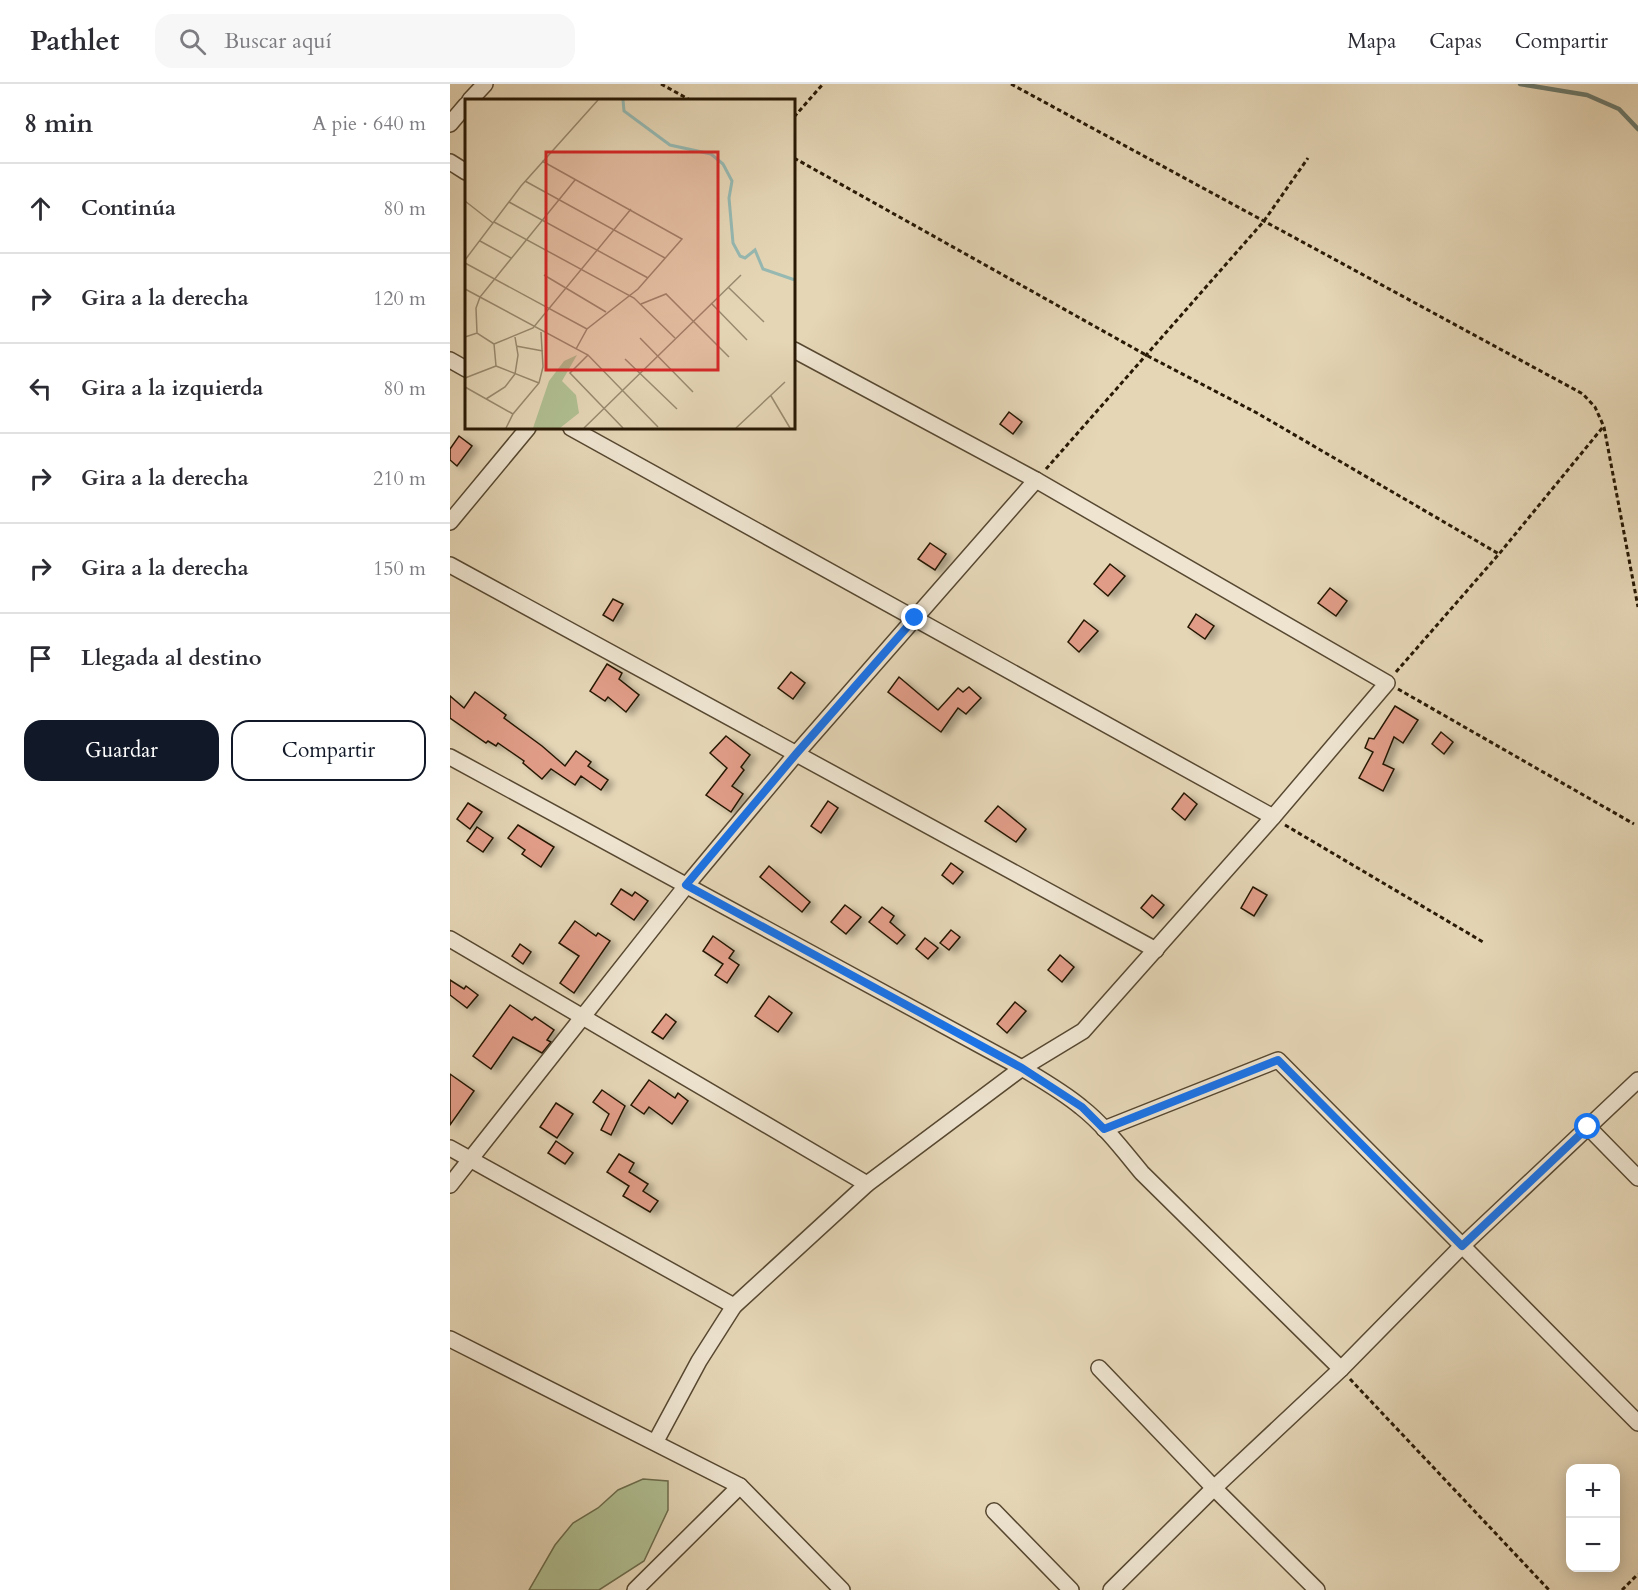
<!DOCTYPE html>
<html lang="es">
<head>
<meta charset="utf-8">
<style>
	:root { --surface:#fff; --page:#f7f7f7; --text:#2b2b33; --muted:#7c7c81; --line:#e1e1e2; --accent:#111827 }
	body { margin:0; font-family:Cardo,serif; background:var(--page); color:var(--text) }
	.controls { position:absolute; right:18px; bottom:18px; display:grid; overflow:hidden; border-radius:12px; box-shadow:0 3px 15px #0003 }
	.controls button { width:54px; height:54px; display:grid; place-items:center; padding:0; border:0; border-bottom:2px solid var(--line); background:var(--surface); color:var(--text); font:30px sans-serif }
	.stop { position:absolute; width:18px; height:18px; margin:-14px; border:4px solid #1a73e8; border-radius:50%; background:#fff }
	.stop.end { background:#1a73e8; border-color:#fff; box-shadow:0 2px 6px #0008 }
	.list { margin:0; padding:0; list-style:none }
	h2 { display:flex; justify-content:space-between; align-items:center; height:78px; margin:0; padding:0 24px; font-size:26px }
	h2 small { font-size:20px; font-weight:400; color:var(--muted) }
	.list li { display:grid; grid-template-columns:39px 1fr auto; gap:18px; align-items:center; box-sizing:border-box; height:90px; padding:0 24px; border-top:2px solid var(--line) }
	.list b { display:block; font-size:22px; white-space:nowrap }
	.list em { font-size:20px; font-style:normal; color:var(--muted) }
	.actions { display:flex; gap:12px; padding:18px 24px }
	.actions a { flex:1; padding:14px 0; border:2px solid var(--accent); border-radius:18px; text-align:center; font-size:21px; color:var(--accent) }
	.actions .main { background:var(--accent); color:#fff }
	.icon { flex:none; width:33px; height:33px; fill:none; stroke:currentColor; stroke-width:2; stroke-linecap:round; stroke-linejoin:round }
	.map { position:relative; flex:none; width:1188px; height:1506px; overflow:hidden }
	header { display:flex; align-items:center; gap:36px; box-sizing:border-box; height:84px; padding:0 30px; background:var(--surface); border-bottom:2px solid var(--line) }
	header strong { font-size:28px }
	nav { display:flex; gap:33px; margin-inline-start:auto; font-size:21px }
	.search { width:420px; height:54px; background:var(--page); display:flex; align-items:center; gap:15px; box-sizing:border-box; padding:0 21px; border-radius:18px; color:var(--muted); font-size:22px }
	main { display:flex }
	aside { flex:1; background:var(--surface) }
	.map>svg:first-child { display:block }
	.green { fill:#b0bf92; stroke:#6c6c4c; stroke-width:1.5 }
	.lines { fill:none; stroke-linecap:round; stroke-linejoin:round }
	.stream { stroke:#6a796d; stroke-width:4.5 }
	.building { fill:#e09c87; stroke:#281905; stroke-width:1.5; filter:url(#shadow) }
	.street-casing { stroke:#574831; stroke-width:18 }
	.path { stroke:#281905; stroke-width:3; stroke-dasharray:4.5 3; stroke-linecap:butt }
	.street { stroke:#eee4d0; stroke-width:15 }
	.route { stroke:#1a73e8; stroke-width:8 }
	.inset-river { fill:none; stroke:#96b9b2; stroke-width:3 }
	.inset-road { fill:none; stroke:#998a6f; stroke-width:1.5 }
	.view { fill:#d62828; fill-opacity:0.15; stroke:#d62828; stroke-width:3 }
	.inset-edge { fill:none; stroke:#281905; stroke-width:3 }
</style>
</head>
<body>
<header>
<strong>Pathlet</strong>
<div class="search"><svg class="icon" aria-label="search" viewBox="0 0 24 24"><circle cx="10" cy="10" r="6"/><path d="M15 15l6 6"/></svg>Buscar aquí</div>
<nav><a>Mapa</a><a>Capas</a><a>Compartir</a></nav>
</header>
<main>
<aside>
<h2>8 min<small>A pie · 640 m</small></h2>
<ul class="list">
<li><svg class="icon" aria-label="ahead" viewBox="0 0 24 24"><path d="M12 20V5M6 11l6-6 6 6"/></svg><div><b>Continúa</b></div><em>80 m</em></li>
<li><svg class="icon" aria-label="right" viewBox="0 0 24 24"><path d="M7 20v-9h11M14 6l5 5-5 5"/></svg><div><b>Gira a la derecha</b></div><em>120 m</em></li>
<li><svg class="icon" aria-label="left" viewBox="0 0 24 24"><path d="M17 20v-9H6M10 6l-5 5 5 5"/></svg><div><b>Gira a la izquierda</b></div><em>80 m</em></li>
<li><svg class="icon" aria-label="right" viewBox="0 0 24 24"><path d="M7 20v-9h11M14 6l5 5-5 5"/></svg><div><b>Gira a la derecha</b></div><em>210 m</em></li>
<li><svg class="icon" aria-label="right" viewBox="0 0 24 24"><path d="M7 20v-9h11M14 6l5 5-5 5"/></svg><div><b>Gira a la derecha</b></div><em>150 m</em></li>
<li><svg class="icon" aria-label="arrive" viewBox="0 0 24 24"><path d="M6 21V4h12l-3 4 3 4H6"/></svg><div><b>Llegada al destino</b></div></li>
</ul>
<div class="actions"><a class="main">Guardar</a><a>Compartir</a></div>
</aside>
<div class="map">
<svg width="1188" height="1506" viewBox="0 0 1188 1506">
	<defs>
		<filter id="shadow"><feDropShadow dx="6" dy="3.5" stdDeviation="3" flood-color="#0004"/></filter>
	</defs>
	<rect width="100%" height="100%" fill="#e5d6b6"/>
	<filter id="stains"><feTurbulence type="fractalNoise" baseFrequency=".00333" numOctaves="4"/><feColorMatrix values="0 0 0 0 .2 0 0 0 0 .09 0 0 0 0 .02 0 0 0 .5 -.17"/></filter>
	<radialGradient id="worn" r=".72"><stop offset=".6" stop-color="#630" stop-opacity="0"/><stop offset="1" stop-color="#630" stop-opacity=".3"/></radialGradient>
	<!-- green -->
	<polygon class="green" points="193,1395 218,1397 218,1426 194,1477 149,1506 79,1506 105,1461 123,1439 148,1424 168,1406"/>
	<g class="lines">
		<!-- stream -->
		<polyline class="stream" points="1070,0 1137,11 1169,25 1188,45"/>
	</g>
	<!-- building -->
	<g class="building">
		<polygon points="559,328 572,338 563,350 550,340"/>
		<polygon points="9,352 22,362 7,382 0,376 0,365"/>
		<polygon points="480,459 496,470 485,486 468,475"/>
		<polygon points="660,480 675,492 658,512 644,500"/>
		<polygon points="880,504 897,517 886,532 868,519"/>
		<polygon points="163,515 173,520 163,537 153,531"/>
		<polygon points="746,530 764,542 755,555 738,543"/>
		<polygon points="634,536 648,547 629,568 618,558"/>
		<polygon points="157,580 172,589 169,595 189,611 176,628 158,613 155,617 140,607"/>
		<polygon points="341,588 355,599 343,615 328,604"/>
		<polygon points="449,593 488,626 508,604 513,608 519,603 531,614 516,630 508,624 491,648 438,608"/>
		<polygon points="25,608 56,631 54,634 92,662 115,682 126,667 141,678 138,682 158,696 151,706 131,692 125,701 101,685 92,695 73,679 74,677 48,659 46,662 38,657 36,659 0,634 0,612 14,624"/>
		<polygon points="945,622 968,636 953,659 944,653 933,680 944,685 933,707 909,694 923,668 915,664 919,654 924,655"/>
		<polygon points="991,648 1003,658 994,670 982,660"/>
		<polygon points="276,652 300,671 291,683 294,686 282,702 293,710 281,728 256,711 277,684 260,669"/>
		<polygon points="734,709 747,720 735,736 722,725"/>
		<polygon points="378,717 388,724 371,749 361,742"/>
		<polygon points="18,719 32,728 20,745 7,735"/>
		<polygon points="548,722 576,745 566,758 535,737"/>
		<polygon points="68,741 104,763 91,783 72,770 75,766 58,754"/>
		<polygon points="27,743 43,754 33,768 17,757"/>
		<polygon points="501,779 513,788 503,800 492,791"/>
		<polygon points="319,782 360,818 352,828 310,793"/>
		<polygon points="803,803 817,811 804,832 791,824"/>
		<polygon points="171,805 182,812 185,808 198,817 184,836 161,820"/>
		<polygon points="702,811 714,821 703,834 691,824"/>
		<polygon points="395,821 411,833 396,850 381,838"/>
		<polygon points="432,823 444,832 440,838 455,851 447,860 419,838"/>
		<polygon points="125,837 146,852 148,849 160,857 124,909 110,899 129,872 109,859"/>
		<polygon points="501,846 510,853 499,866 490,859"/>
		<polygon points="263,852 284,867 279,874 289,881 277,899 265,891 273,880 253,867"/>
		<polygon points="475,854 488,864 478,875 466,865"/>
		<polygon points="70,860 81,868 73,880 62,872"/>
		<polygon points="610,871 624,883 612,898 598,886"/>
		<polygon points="0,896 14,905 16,902 28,911 17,924 0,911"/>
		<polygon points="319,912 342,929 328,948 305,932"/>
		<polygon points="565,918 576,927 557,949 547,940"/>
		<polygon points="60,921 82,936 85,933 104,946 97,956 101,958 92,969 63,953 41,985 23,972"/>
		<polygon points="216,930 226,938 213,955 202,948"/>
		<polygon points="0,990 24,1007 0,1041"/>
		<polygon points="199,996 225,1014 228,1009 238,1017 222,1040 199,1023 194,1030 181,1021"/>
		<polygon points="152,1006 175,1022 161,1051 151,1046 159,1030 143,1018"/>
		<polygon points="106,1019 123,1030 107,1054 90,1043"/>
		<polygon points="106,1057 123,1069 115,1080 98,1069"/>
		<polygon points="169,1070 184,1079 179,1088 198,1100 193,1107 208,1117 200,1128 173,1112 179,1102 157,1088"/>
	</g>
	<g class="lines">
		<defs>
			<g id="street">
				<polyline points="20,16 35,0"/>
				<polyline points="0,40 16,21"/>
				<polyline points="0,78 16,88"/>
				<polyline points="0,276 16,285"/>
				<polyline points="121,344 823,733"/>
				<polyline points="0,438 78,344"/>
				<polyline points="0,481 706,866"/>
				<path d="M0 673 572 984C592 996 613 1008 631 1023 654 1041 673 1066 692 1089L891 1285"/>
				<polyline points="0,855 417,1100"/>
				<polyline points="1138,1043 1188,1094"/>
				<polyline points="654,1045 828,976 1188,1339"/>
				<polyline points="0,1064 284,1222"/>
				<polyline points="0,1101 236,802 346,670 586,396"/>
				<polyline points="0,1255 290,1402 392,1506"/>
				<polyline points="649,1284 764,1404 867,1506"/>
				<polyline points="206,1357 249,1277 284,1222 417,1100 572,984 633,947 823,733 937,599 586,396 344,266"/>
				<polyline points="544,1427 621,1506"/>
				<polyline points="185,1506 290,1402"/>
				<polyline points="661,1506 764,1404 891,1285 1012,1162 1188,996"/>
			</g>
		</defs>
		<!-- street casing -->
		<use href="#street" class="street-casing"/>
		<!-- path -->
		<g class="path">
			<polyline points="211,0 240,16"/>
			<polyline points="561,0 1133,310 1145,323 1154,343 1188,523"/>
			<polyline points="344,33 373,0"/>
			<polyline points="344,74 696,271 807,329 1049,470"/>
			<polyline points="596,385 814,137 858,74"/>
			<polyline points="946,588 1049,470 1153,343"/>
			<polyline points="948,605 1184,740"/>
			<polyline points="835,741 1033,858"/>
			<polyline points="900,1295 1099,1506"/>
			<polyline points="1172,1506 1188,1490"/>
		</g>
		<!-- street -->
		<use href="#street" class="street"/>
	</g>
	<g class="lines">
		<!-- route -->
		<polyline class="route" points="465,534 346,670 236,801 572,984 632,1023 654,1045 828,976 1012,1162 1138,1043"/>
	</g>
	<!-- overview -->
	<g transform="translate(15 15)">
		<rect width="330" height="330" fill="#e5d6b6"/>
		<path d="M112 256 97 282 111 296 114 314 95 329H68L84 282 99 262Z" fill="#b0bf92"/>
		<path class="inset-river" d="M158 1 159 12 205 46 246 55 258 65 267 82 264 99 268 144 275 157 280 159 290 151 298 170 330 181"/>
		<path class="inset-road" d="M77 62 217 140 173 190 122 230 111 250M60 82 200 159M0 102 28 124M44 103 183 179M29 123 169 199 210 239M15 142 46 159M0 161 56 87 133 1M0 164 122 230M79 176 141 213M263 188 299 223M0 190 123 256 193 328M246 204 282 241M176 205 201 195 264 258M12 234 11 209 15 198 110 81M0 238 12 234 29 245 31 267M175 239 228 293M29 245 68 229 166 110M51 247 78 252M123 256 105 274 158 329M160 260 212 310M31 267 74 284M0 279 31 267M0 288 48 315M306 297 325 329M21 300 40 288 50 275 53 256 50 238M41 329 48 315 74 284 78 268 76 233M119 329 276 176M271 329 320 283"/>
		<path class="view" d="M81 53H253V271H81Z"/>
		<rect width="330" height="330" class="inset-edge"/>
	</g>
	<rect width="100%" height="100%" filter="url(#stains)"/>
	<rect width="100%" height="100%" fill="url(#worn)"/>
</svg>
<div class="controls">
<button>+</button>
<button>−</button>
</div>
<div class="stop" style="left:1138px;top:1043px"></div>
<div class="stop end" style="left:465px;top:534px"></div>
</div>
</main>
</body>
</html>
